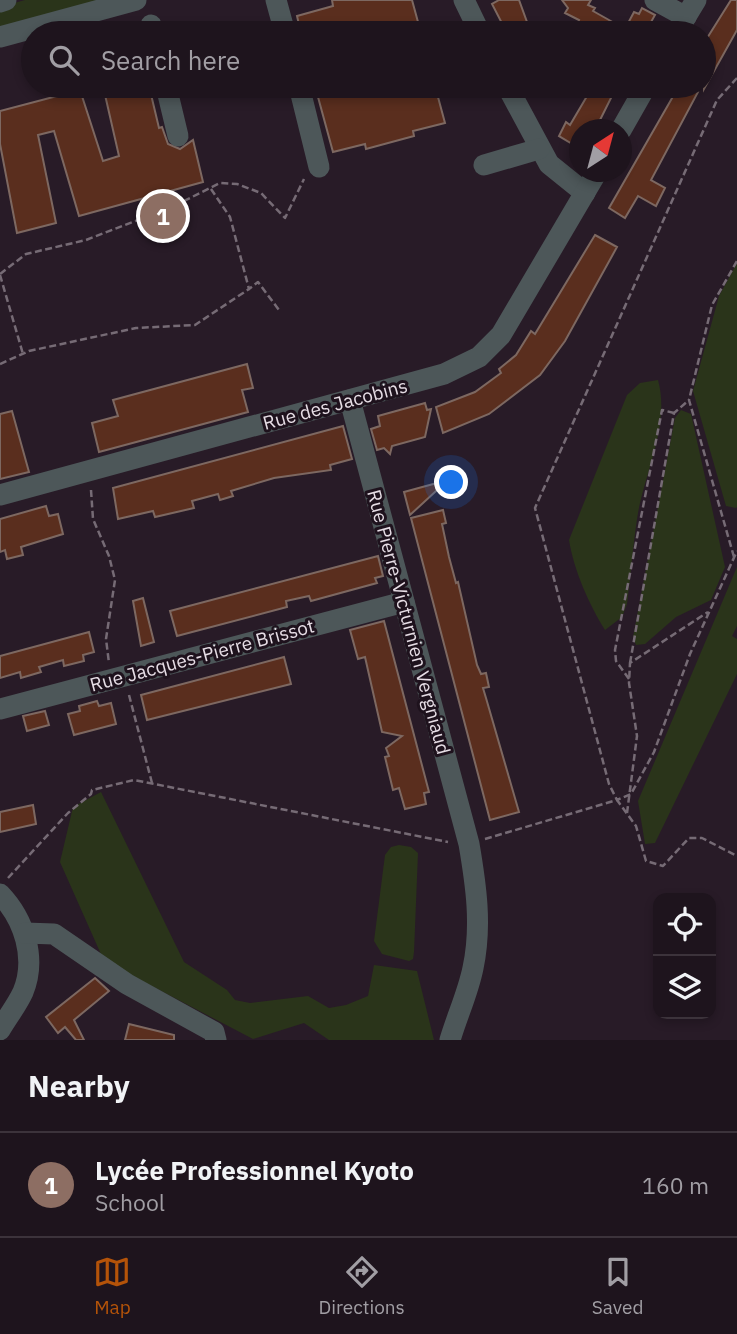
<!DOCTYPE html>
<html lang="en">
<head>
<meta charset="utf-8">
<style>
	:root { --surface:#1e141d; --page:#2b212a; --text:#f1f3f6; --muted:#a19ea4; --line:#3c333b; --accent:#b45309 }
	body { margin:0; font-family:"IBM Plex Sans",sans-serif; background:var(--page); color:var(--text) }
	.controls { position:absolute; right:21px; bottom:21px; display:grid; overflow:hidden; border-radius:14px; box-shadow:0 4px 10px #0003 }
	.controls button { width:63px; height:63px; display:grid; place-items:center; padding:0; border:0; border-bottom:2px solid var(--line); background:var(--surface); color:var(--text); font:35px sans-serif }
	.compass { position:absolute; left:569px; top:119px; width:63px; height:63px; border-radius:50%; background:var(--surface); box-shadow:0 4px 10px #0003; rotate:36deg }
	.you { position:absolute; left:452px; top:483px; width:24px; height:24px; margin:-18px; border:5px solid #fff; border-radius:50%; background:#1a73e8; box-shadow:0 0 0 10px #1a73e833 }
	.badge { display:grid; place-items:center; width:46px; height:46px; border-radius:50%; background:var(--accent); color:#fff; font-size:23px; font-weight:700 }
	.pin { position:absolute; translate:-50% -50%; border:4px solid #fff; box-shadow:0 2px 7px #0006 }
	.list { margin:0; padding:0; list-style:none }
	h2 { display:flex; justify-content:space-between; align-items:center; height:91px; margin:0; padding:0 28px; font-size:30px }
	h2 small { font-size:23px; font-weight:400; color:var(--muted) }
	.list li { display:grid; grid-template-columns:46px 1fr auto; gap:21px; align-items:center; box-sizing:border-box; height:105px; padding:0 28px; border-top:2px solid var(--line) }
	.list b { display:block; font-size:26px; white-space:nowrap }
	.list p { margin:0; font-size:23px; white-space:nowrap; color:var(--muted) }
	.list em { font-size:23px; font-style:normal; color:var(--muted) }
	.icon { flex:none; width:38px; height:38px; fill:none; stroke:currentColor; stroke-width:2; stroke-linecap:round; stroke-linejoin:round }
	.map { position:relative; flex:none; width:737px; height:1040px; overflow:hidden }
	.search { position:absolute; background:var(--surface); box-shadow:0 4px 10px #0003; left:21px; right:21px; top:21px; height:77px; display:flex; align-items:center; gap:18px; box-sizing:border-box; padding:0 24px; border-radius:38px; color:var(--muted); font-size:26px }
	.sheet { height:196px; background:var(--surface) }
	nav { display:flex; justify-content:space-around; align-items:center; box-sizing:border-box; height:98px; border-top:2px solid var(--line); background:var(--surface); font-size:19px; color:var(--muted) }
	nav a { display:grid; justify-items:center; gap:4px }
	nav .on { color:var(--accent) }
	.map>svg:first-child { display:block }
	.green { fill:#2a341a }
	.building { fill:#5a2e1e; stroke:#7d6861; stroke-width:2 }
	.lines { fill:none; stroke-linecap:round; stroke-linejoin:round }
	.path { stroke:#766b75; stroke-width:2.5; stroke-dasharray:7 3.5; stroke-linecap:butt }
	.minor { stroke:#4d5759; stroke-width:21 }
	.labels { text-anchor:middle; stroke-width:6; stroke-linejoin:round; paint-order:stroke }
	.street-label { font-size:19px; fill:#e6dde5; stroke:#1e121d }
</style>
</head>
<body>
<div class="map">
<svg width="737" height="1040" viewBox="0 0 737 1040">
	<rect width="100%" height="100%" fill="#281b27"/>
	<!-- green -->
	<g class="green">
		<polygon points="25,0 112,0 0,30 0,7"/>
		<polygon points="737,263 737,507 736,508 726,506 693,391 719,296"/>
		<path d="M658 380C670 423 646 470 638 513 633 543 631 574 627 604L622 617 605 630C589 604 574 571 569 540L627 395 640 383Z"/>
		<polygon points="681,410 691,414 725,567 711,600 676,617 645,644 636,645 633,637 675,418"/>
		<polygon points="737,567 737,626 732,636 737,639 737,674 655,843 645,844 638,801"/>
		<polygon points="101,792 184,962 227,990 235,1000 250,1003 308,996 329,1008 346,1005 368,996 374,965 417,971 434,1040 329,1040 304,1023 253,1039 104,961 60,862 73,807"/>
		<polygon points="399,845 411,847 418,853 414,952 413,959 409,961 382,954 374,941 385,855 391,847"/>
	</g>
	<!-- building -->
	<g class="building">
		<polygon points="332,0 412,0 421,33 301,33 297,16 333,6"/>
		<polygon points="499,0 519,0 531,33 507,33 492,4"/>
		<polygon points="562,0 591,0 588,5 595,8 593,11 625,29 634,12 639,14 642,8 655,15 651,22 655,24 650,33 604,33 593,27 590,33 581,33 574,29 579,20 565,13 568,8"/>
		<polygon points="731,0 737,0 737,30 704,89 704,43"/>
		<polygon points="103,86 149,86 159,128 162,127 168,144 180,149 193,140 203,182 79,216 54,131 38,135 56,223 17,233 0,144 0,111 80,90 103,161 119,156"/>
		<polygon points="315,86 435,86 445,123 413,131 414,136 366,149 365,144 333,152"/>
		<polygon points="593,86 613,86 608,94 612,96 595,130 579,130 579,148 559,136 566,122 570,125"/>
		<polygon points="679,86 687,86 698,92 651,180 665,188 656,206 638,196 625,218 609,208"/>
		<polygon points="595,235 617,247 565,341 540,375 489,414 443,433 436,407 475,392 501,373 499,369 516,355 531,331 535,334"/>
		<polygon points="247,364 253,388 242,390 248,412 99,452 92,423 118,416 113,400"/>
		<polygon points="425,403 427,410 431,409 425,437 392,446 390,454 384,448 377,450 371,429 380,426 378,416"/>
		<polygon points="12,411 29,472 0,479 0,414"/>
		<polygon points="343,426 352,459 330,465 331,470 274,478 231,491 233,496 220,500 218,494 192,501 194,508 155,517 153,511 118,519 113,488"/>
		<polygon points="448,480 410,515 404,492"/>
		<polygon points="46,506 49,516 58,514 63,534 21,547 23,555 7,559 5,550 0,552 0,519"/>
		<polygon points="443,510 446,523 442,524 449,557 456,583 458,582 477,665 481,674 486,673 489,687 483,688 486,698 519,812 490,820 411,518"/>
		<polygon points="378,556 383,576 375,578 377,583 311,601 309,596 286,601 287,607 177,636 170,611"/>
		<polygon points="143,598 154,642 141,646 133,601"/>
		<polygon points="384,621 429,792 424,793 426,804 405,809 399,788 393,790 385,757 389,756 386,748 402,736 382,732 365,657 358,659 350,630"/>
		<polygon points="89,632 94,652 83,655 84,661 64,666 63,660 39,667 41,672 21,678 20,672 0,678 0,656"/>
		<polygon points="284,657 291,684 147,720 141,695"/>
		<polygon points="97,701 99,706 111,703 116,724 74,735 68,714 80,711 79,706"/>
		<polygon points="45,711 49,725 27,731 23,716"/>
		<polygon points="33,805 36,824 0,832 0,812"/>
		<polygon points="95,978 109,991 74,1020 84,1040 76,1040 65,1027 58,1033 46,1017"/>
		<polygon points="129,1024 174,1035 174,1040 125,1040"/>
	</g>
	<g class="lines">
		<!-- path -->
		<g class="path">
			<polyline points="737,78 717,100 535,508 609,784 617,800 631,794 654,752 690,654 737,551"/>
			<polyline points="211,189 230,217 249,289 258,282 279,310"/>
			<polyline points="0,274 26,254 86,240 174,206 220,183 237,184 261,193 285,218 304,179"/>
			<polyline points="0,275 23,354"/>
			<polyline points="0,364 29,351 136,328 195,325 249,289"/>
			<polyline points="91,490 93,519 109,556 115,580 106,639 109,663"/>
			<polyline points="734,557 689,400 712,305 737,261"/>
			<polyline points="630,663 674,413 689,400"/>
			<polyline points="629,679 616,661 615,650 662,410 674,413"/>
			<polyline points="129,695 152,783"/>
			<polyline points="627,813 637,736 629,683 630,663 708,612"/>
			<polyline points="485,839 617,800 636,826 646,861 663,866 689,838 702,838 737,856"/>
			<polyline points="8,878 68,813 91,794 92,790 134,780 448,842"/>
		</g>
		<!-- minor -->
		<g class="minor">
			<polyline points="276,0 285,33"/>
			<polyline points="464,0 480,33"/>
			<polyline points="655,0 686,17"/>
			<polyline points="0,2 6,0"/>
			<polyline points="151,25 153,33"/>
			<polyline points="676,33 696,0"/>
			<polyline points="0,37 136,0"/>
			<polyline points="166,86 178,136"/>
			<polyline points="299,86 319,167"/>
			<polyline points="507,86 549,164 585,193"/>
			<polyline points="621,130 646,86"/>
			<polyline points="484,165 539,149"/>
			<path d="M350 400 469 844C476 885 482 926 473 968 468 993 457 1016 450 1040"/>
			<polyline points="0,495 444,374 479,357 501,335 597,172"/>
			<polyline points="0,709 404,602"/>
			<path d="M0 894C24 919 37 958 23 992 17 1005 7 1018 0 1030"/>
			<polyline points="25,933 54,934 127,984 214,1032 216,1040"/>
		</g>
	</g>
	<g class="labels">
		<!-- street labels -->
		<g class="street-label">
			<text transform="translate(335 404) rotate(-15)" y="7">Rue des Jacobins</text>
			<text transform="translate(409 622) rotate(75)" y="7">Rue Pierre-Victurnien Vergniaud</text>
			<text transform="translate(202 655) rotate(-15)" y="7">Rue Jacques-Pierre Brissot</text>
		</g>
	</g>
</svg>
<div class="controls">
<button><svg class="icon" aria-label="locate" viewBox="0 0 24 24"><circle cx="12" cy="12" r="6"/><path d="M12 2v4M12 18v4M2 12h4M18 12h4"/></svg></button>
<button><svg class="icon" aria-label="layers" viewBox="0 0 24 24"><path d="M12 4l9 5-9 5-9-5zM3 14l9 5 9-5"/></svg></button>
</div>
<svg class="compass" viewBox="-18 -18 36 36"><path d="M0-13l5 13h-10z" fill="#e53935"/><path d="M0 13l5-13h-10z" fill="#a19ea4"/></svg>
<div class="you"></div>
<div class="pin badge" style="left:163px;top:216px;background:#8d6e63">1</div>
<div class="search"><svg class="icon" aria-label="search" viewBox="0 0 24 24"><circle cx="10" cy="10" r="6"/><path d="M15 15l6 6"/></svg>Search here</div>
</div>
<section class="sheet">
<h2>Nearby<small></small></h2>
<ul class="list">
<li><span class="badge" style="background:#8d6e63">1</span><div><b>Lycée Professionnel Kyoto</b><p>School</p></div><em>160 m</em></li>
</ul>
</section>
<nav>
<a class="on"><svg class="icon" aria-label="map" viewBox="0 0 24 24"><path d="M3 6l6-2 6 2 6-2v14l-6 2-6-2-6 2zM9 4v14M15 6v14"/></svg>Map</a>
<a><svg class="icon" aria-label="directions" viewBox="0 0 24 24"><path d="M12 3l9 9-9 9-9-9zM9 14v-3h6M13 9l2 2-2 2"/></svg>Directions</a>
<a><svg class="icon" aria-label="saved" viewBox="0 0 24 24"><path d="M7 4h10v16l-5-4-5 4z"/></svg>Saved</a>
</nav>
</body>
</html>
